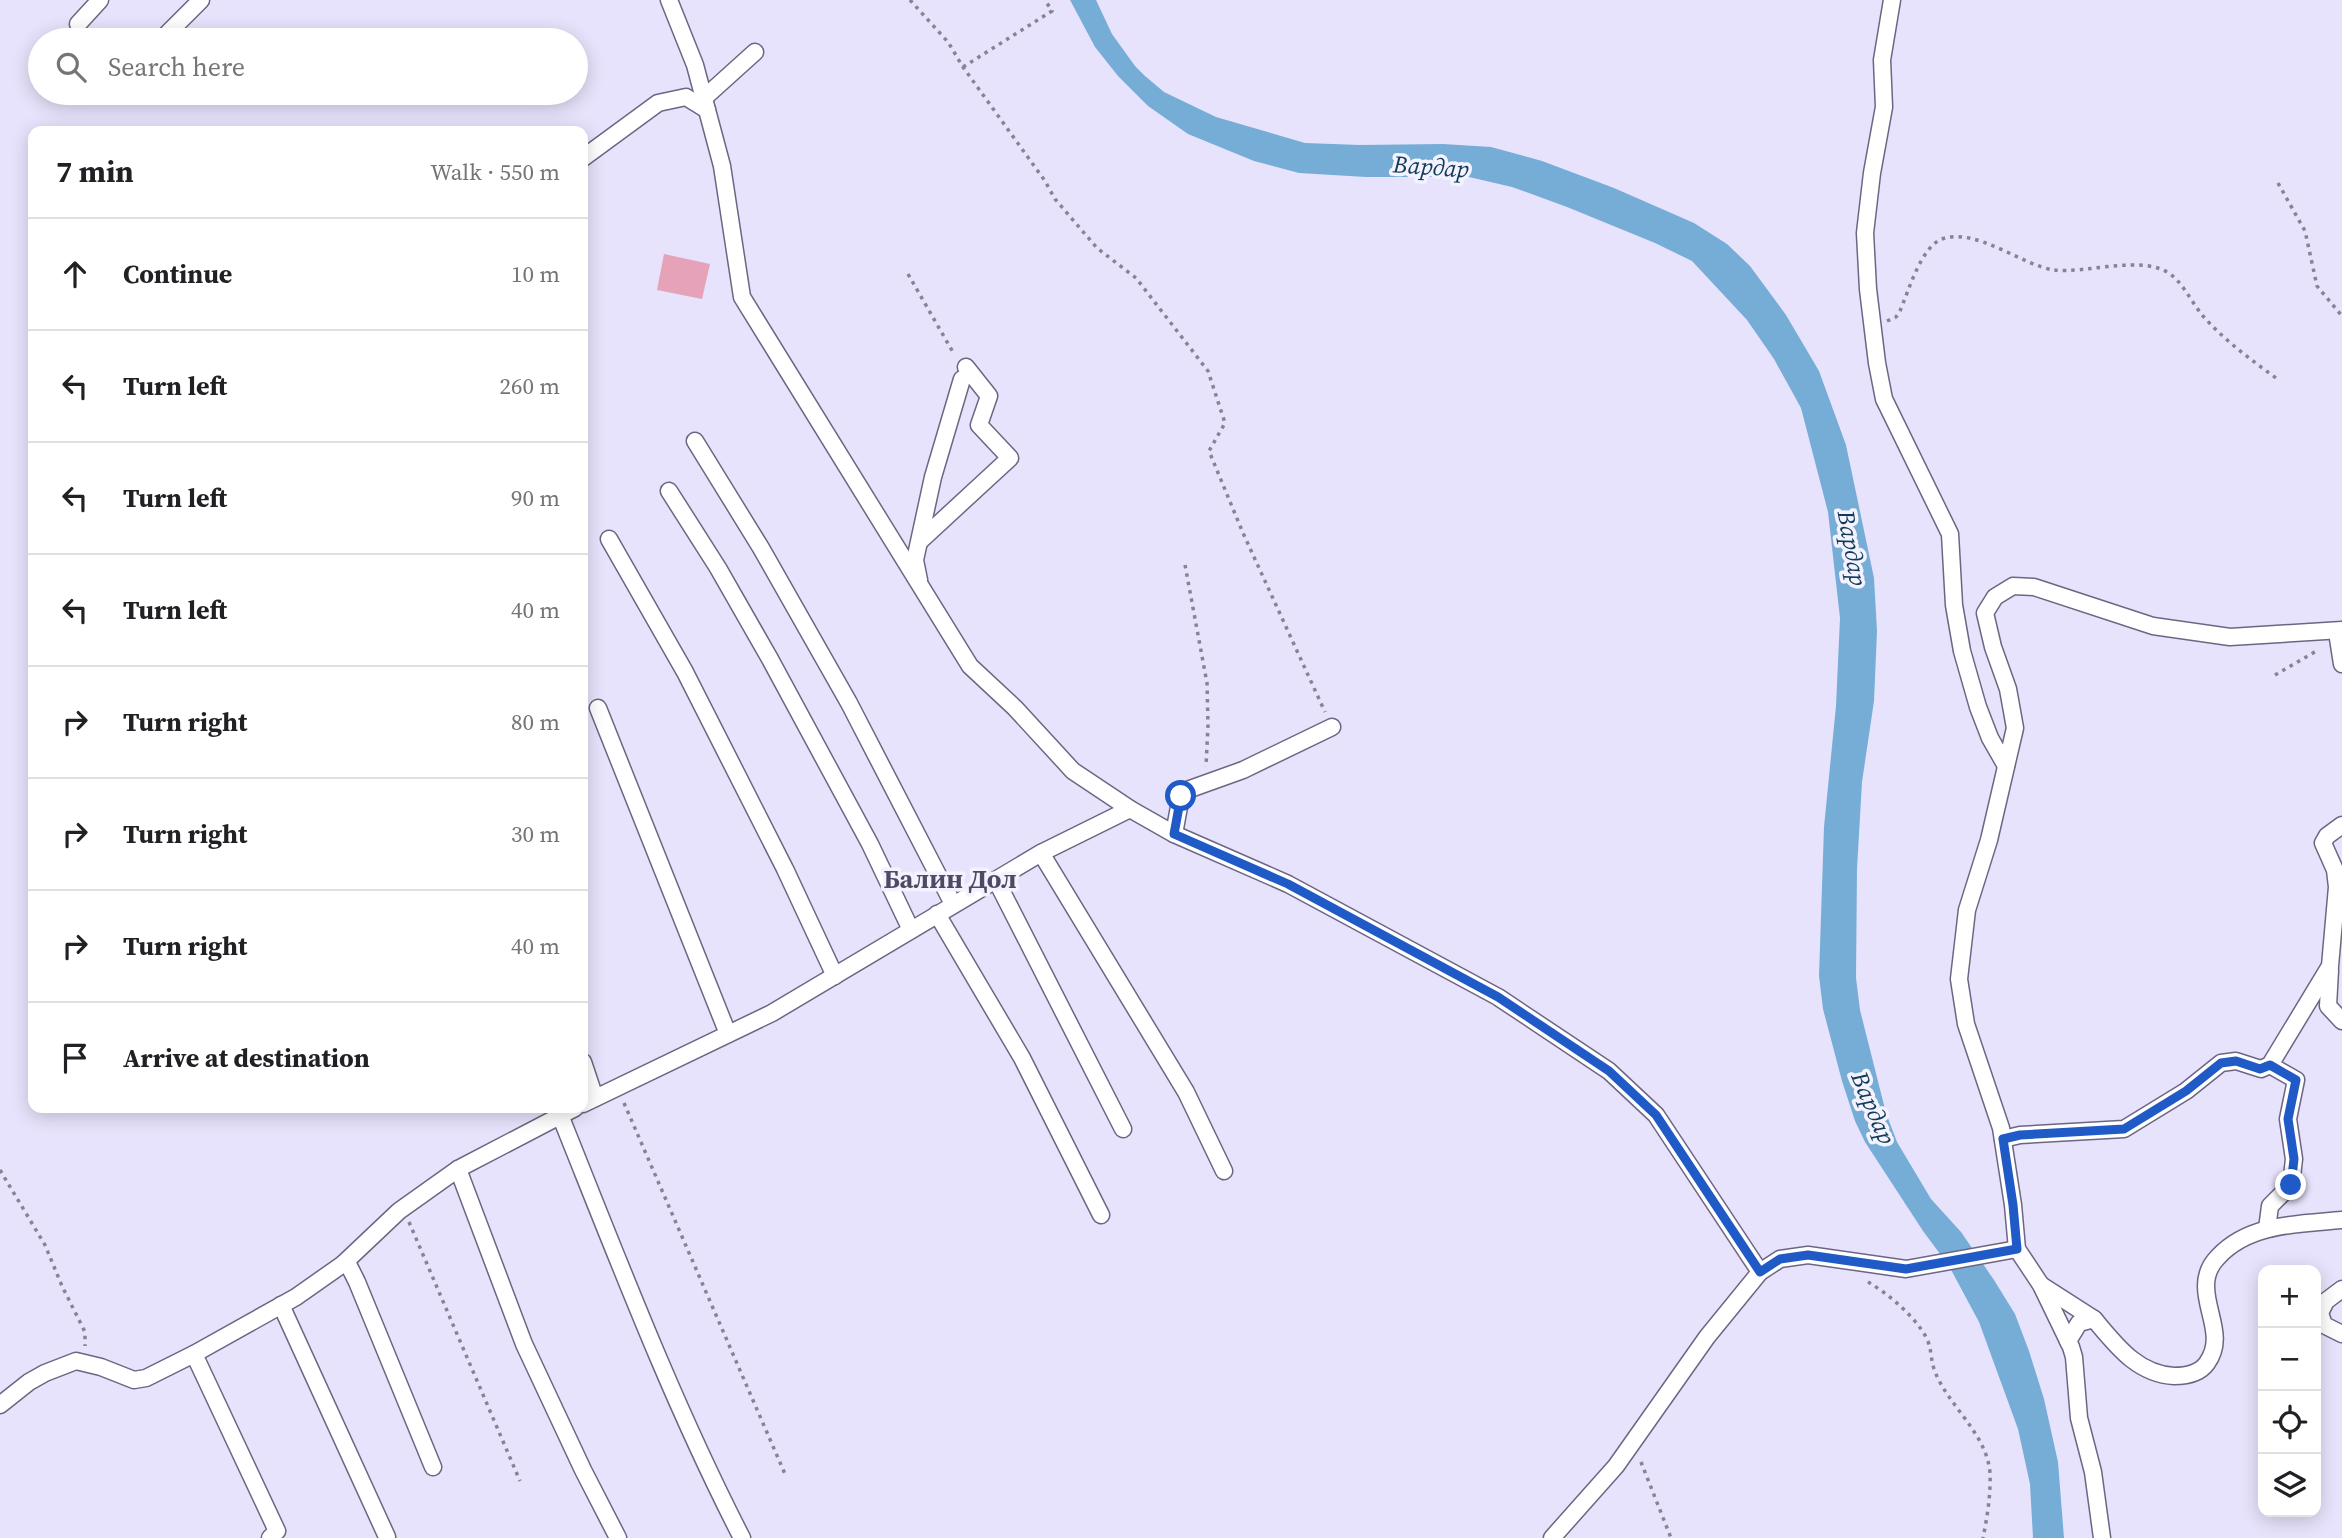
<!DOCTYPE html>
<html lang="en">
<head>
<meta charset="utf-8">
<style>
	:root { --surface:#fff; --page:#f2f2f2; --text:#202124; --muted:#757577; --line:#e0e0e0 }
	body { margin:0; font-family:"Source Serif 4",serif; background:var(--page); color:var(--text) }
	.controls { position:absolute; right:21px; bottom:21px; display:grid; overflow:hidden; border-radius:14px; box-shadow:0 4px 18px #0003 }
	.controls button { width:63px; height:63px; display:grid; place-items:center; padding:0; border:0; border-bottom:2px solid var(--line); background:var(--surface); color:var(--text); font:35px sans-serif }
	.stop { position:absolute; width:21px; height:21px; margin:-16px; border:5px solid #1f5ac6; border-radius:50%; background:#fff }
	.stop.end { background:#1f5ac6; border-color:#fff; box-shadow:0 2px 7px #0008 }
	.list { margin:0; padding:0; list-style:none }
	h2 { display:flex; justify-content:space-between; align-items:center; height:91px; margin:0; padding:0 28px; font-size:30px }
	h2 small { font-size:23px; font-weight:400; color:var(--muted) }
	.list li { display:grid; grid-template-columns:46px 1fr auto; gap:21px; align-items:center; box-sizing:border-box; height:112px; padding:0 28px; border-top:2px solid var(--line) }
	.list b { display:block; font-size:26px; white-space:nowrap }
	.list em { font-size:23px; font-style:normal; color:var(--muted) }
	.icon { flex:none; width:38px; height:38px; fill:none; stroke:currentColor; stroke-width:2; stroke-linecap:round; stroke-linejoin:round }
	.map { position:relative; flex:none; width:2342px; height:1538px; overflow:hidden }
	.search { position:absolute; background:var(--surface); box-shadow:0 4px 18px #0003; left:28px; top:28px; width:560px; height:77px; display:flex; align-items:center; gap:18px; box-sizing:border-box; padding:0 24px; border-radius:38px; color:var(--muted); font-size:26px }
	.panel { position:absolute; background:var(--surface); box-shadow:0 4px 18px #0003; left:28px; top:126px; width:560px; height:987px; border-radius:14px }
	.map>svg:first-child { display:block }
	.water { fill:#76add7 }
	.building { fill:#e6a2b8 }
	.lines { fill:none; stroke-linecap:round; stroke-linejoin:round }
	.street-casing { stroke:#6c6682; stroke-width:19 }
	.path { stroke:#868395; stroke-width:3.5; stroke-dasharray:3.5 5; stroke-linecap:butt }
	.street { stroke:#fff; stroke-width:16 }
	.route { stroke:#1f5ac6; stroke-width:9 }
	.labels { text-anchor:middle; stroke-width:7; stroke-linejoin:round; paint-order:stroke }
	.water-label { font-size:24px; font-style:italic; fill:#103b58; stroke:#f4f2ff }
	.quarter-label { font-size:26px; font-weight:bold; fill:#4f4a64; stroke:#f4f2ff }
</style>
</head>
<body>
<div class="map">
<svg width="2342" height="1538" viewBox="0 0 2342 1538">
	<rect width="100%" height="100%" fill="#e7e3fc"/>
	<!-- water -->
	<polygon class="water" points="1070,0 1096,0 1112,34 1135,66 1145,76 1164,92 1216,117 1305,143 1360,145 1443,144 1491,147 1542,161 1614,188 1694,223 1727,244 1750,266 1786,315 1819,371 1846,445 1874,578 1877,631 1874,701 1862,782 1857,869 1856,978 1860,1010 1886,1113 1897,1142 1931,1199 1961,1232 1994,1280 2015,1314 2029,1351 2044,1399 2058,1462 2064,1538 2033,1538 2030,1484 2018,1429 1979,1322 1949,1266 1923,1231 1865,1142 1855,1121 1842,1081 1823,1009 1819,976 1824,827 1836,706 1840,618 1828,512 1801,408 1774,359 1747,320 1692,261 1655,243 1567,207 1512,187 1469,177 1366,177 1299,173 1254,161 1188,134 1148,106 1118,76 1095,47"/>
	<!-- building -->
	<polygon class="building" points="664,254 710,264 702,299 657,290"/>
	<g class="lines">
		<defs>
			<g id="street">
				<polyline points="669,0 695,65 722,166 742,297 970,666 1015,708 1073,771 1130,809 1174,834 1288,884 1498,997 1609,1071 1656,1115 1760,1272 1780,1259 1808,1255 1906,1269 2017,1249"/>
				<polyline points="1892,0 1882,60 1884,107 1872,173 1865,233 1868,289 1877,363 1884,399 1950,534 1954,605 1962,651 1978,707 1990,738 2006,766"/>
				<polyline points="78,24 100,0"/>
				<polyline points="161,40 201,0"/>
				<polyline points="704,98 755,52"/>
				<polyline points="583,158 658,103 686,97 707,110"/>
				<polyline points="695,441 761,548 849,703 953,904"/>
				<polyline points="669,491 718,568 770,659 870,844 911,930"/>
				<polyline points="609,539 685,672 785,869 835,976"/>
				<polyline points="920,541 1010,458 979,425 989,396 966,367"/>
				<polyline points="919,580 915,560 933,477 962,379"/>
				<polyline points="2337,632 2342,664"/>
				<polyline points="598,708 728,1034"/>
				<polyline points="1174,834 1181,796 1190,789 1243,770 1332,727"/>
				<polyline points="1041,853 1186,1092 1224,1171"/>
				<polyline points="996,880 1123,1129"/>
				<polyline points="937,914 1022,1058 1101,1215"/>
				<polyline points="2330,970 2328,1006 2342,1021"/>
				<polyline points="583,1062 595,1098"/>
				<polyline points="583,1104 772,1013 1041,853 1130,809"/>
				<path d="M560 1115C617 1257 672 1402 742 1538"/>
				<polyline points="2003,1139 2020,1135 2124,1129 2186,1091 2221,1063 2236,1061 2261,1069 2270,1065 2330,966 2337,887 2335,870 2323,843 2327,836 2342,825"/>
				<polyline points="458,1169 524,1344 583,1470 618,1538"/>
				<polyline points="2267,1229 2270,1206 2291,1185 2294,1159 2288,1119 2296,1080 2270,1065"/>
				<polyline points="343,1264 348,1264 357,1282 433,1467"/>
				<polyline points="2041,1285 2094,1319"/>
				<polyline points="2342,1289 2326,1301 2320,1313 2324,1325 2342,1334"/>
				<polyline points="281,1305 387,1537"/>
				<path d="M2068 1341 2079 1323 2094 1319C2116 1345 2137 1374 2174 1376 2187 1376 2200 1373 2207 1363 2225 1338 2206 1313 2206 1286 2206 1275 2210 1265 2218 1257 2249 1223 2300 1224 2342 1220"/>
				<polyline points="194,1354 277,1531 270,1538"/>
				<polyline points="0,1405 29,1382 45,1373 76,1361 101,1367 134,1380 146,1378 194,1354 296,1297 343,1264 399,1211 458,1169 575,1108"/>
				<polyline points="1552,1538 1616,1466 1707,1337 1760,1272"/>
				<polyline points="2102,1538 2093,1472 2079,1418 2074,1357 2071,1347 2041,1285 2017,1249 2013,1205 2001,1128 1966,1024 1959,979 1967,910 1989,840 2015,728 2008,689 1993,647 1985,613 1995,597 2013,586 2034,587 2153,626 2230,637 2342,630"/>
			</g>
		</defs>
		<!-- street casing -->
		<use href="#street" class="street-casing"/>
		<!-- path -->
		<g class="path">
			<polyline points="910,0 948,42 963,67 1045,181 1055,199 1097,248 1136,278 1208,371 1225,423 1209,451 1243,533 1325,712"/>
			<polyline points="963,67 1052,11 1045,0"/>
			<polyline points="2278,183 2305,231 2317,286 2342,316"/>
			<polyline points="908,274 954,354"/>
			<path d="M1887 321 1896 317 1900 311C1909 290 1921 247 1942 239 1976 227 2021 265 2054 270 2085 274 2143 254 2170 274 2183 283 2192 303 2203 316 2224 340 2250 359 2276 378"/>
			<polyline points="1185,565 1207,683 1208,725 1206,767"/>
			<polyline points="2275,675 2318,650"/>
			<polyline points="624,1103 785,1474"/>
			<polyline points="0,1170 45,1245 62,1286 85,1332 85,1346"/>
			<polyline points="409,1222 520,1481"/>
			<path d="M1868 1282C1887 1293 1908 1311 1921 1329 1933 1346 1929 1352 1934 1369 1946 1404 1987 1433 1990 1473 1991 1494 1987 1518 1983 1538"/>
			<polyline points="1641,1462 1671,1538"/>
		</g>
		<!-- street -->
		<use href="#street" class="street"/>
	</g>
	<g class="lines">
		<!-- route -->
		<polyline class="route" points="1181,796 1174,834 1288,884 1498,997 1609,1071 1656,1115 1760,1272 1780,1259 1808,1255 1906,1269 2017,1249 2013,1205 2003,1139 2020,1135 2124,1129 2186,1091 2221,1063 2236,1061 2260,1069 2270,1065 2296,1080 2288,1119 2294,1159 2291,1185"/>
	</g>
	<g class="labels">
		<!-- water labels -->
		<g class="water-label">
			<text transform="translate(1431 167) rotate(4)" y="8">Вардар</text>
			<text transform="translate(1852 548) rotate(80)" y="8">Вардар</text>
			<text transform="translate(1873 1108) rotate(67)" y="8">Вардар</text>
		</g>
		<!-- quarter labels -->
		<g class="quarter-label">
			<text x="950" y="888">Балин Дол</text>
		</g>
	</g>
</svg>
<div class="controls">
<button>+</button>
<button>−</button>
<button><svg class="icon" aria-label="locate" viewBox="0 0 24 24"><circle cx="12" cy="12" r="6"/><path d="M12 2v4M12 18v4M2 12h4M18 12h4"/></svg></button>
<button><svg class="icon" aria-label="layers" viewBox="0 0 24 24"><path d="M12 4l9 5-9 5-9-5zM3 14l9 5 9-5"/></svg></button>
</div>
<div class="stop" style="left:1181px;top:796px"></div>
<div class="stop end" style="left:2291px;top:1185px"></div>
<div class="search"><svg class="icon" aria-label="search" viewBox="0 0 24 24"><circle cx="10" cy="10" r="6"/><path d="M15 15l6 6"/></svg>Search here</div>
<section class="panel">
<h2>7 min<small>Walk · 550 m</small></h2>
<ul class="list">
<li><svg class="icon" aria-label="ahead" viewBox="0 0 24 24"><path d="M12 20V5M6 11l6-6 6 6"/></svg><div><b>Continue</b></div><em>10 m</em></li>
<li><svg class="icon" aria-label="left" viewBox="0 0 24 24"><path d="M17 20v-9H6M10 6l-5 5 5 5"/></svg><div><b>Turn left</b></div><em>260 m</em></li>
<li><svg class="icon" aria-label="left" viewBox="0 0 24 24"><path d="M17 20v-9H6M10 6l-5 5 5 5"/></svg><div><b>Turn left</b></div><em>90 m</em></li>
<li><svg class="icon" aria-label="left" viewBox="0 0 24 24"><path d="M17 20v-9H6M10 6l-5 5 5 5"/></svg><div><b>Turn left</b></div><em>40 m</em></li>
<li><svg class="icon" aria-label="right" viewBox="0 0 24 24"><path d="M7 20v-9h11M14 6l5 5-5 5"/></svg><div><b>Turn right</b></div><em>80 m</em></li>
<li><svg class="icon" aria-label="right" viewBox="0 0 24 24"><path d="M7 20v-9h11M14 6l5 5-5 5"/></svg><div><b>Turn right</b></div><em>30 m</em></li>
<li><svg class="icon" aria-label="right" viewBox="0 0 24 24"><path d="M7 20v-9h11M14 6l5 5-5 5"/></svg><div><b>Turn right</b></div><em>40 m</em></li>
<li><svg class="icon" aria-label="arrive" viewBox="0 0 24 24"><path d="M6 21V4h12l-3 4 3 4H6"/></svg><div><b>Arrive at destination</b></div></li>
</ul>
</section>
</div>
</body>
</html>
